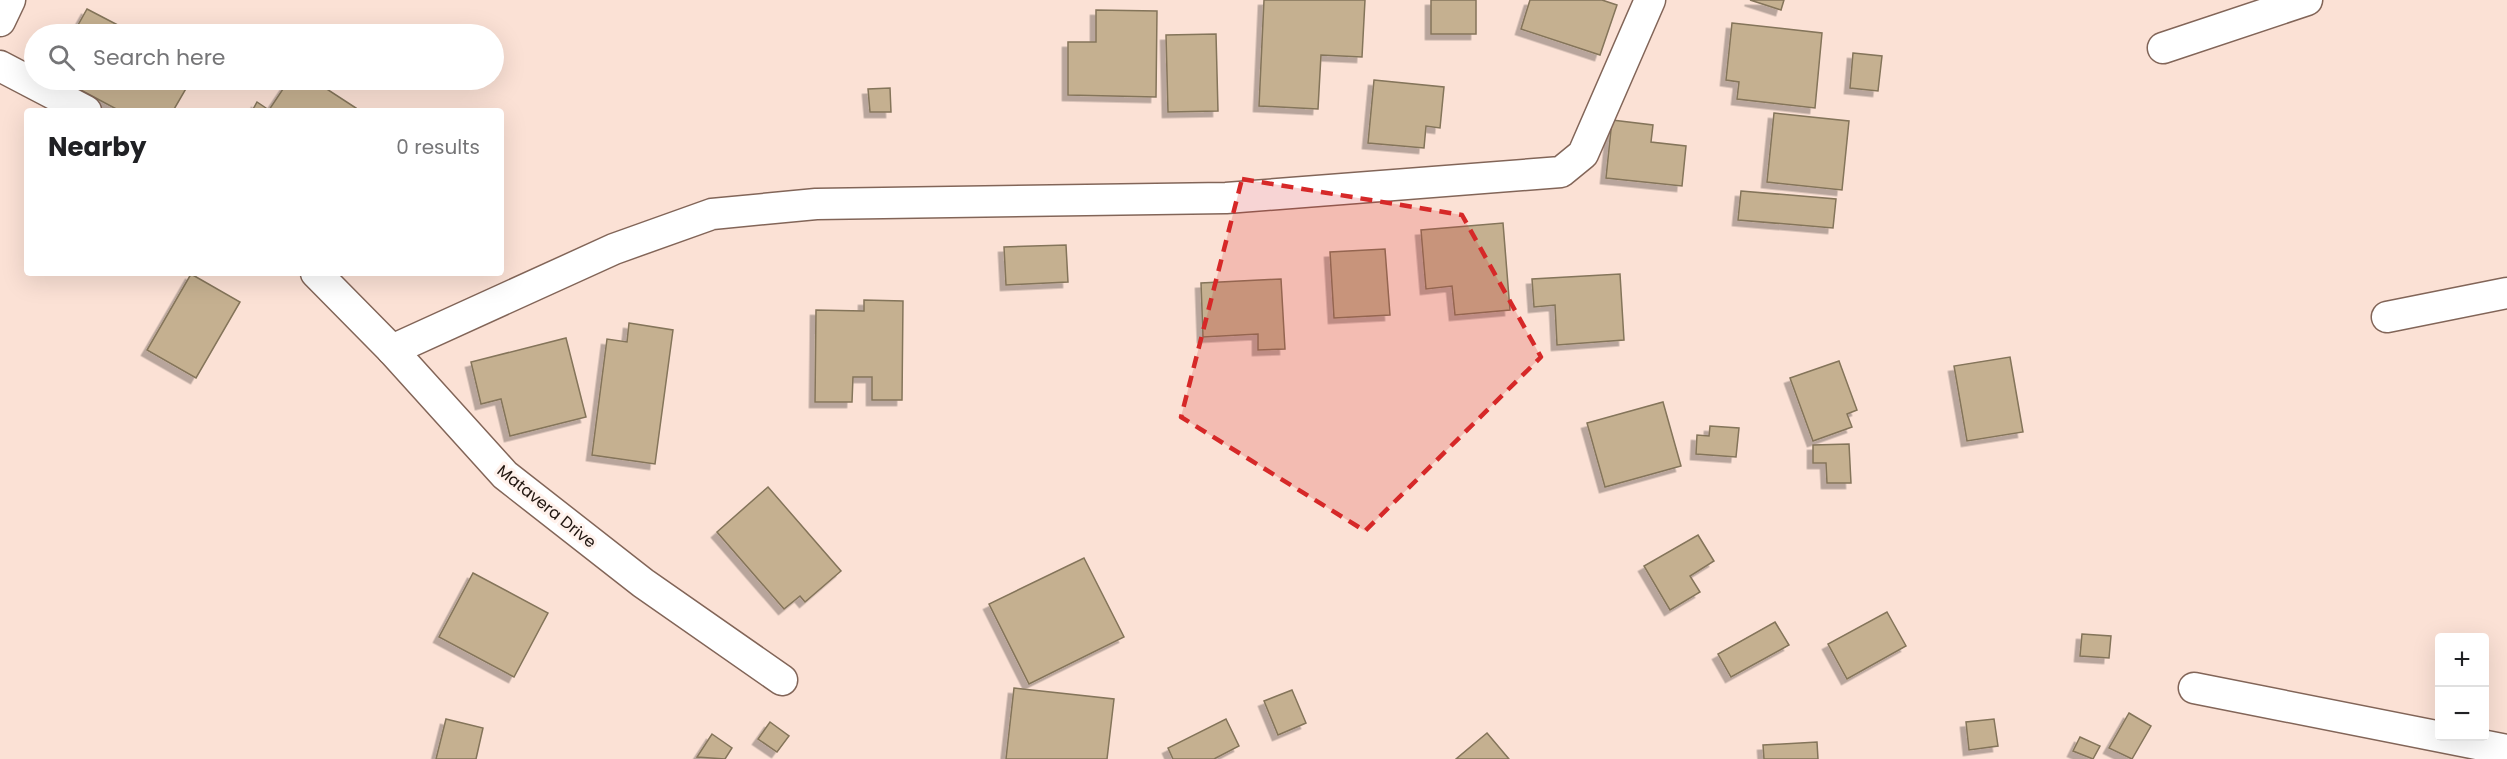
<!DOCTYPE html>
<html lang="en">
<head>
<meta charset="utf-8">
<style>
	:root { --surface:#fff; --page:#f2f2f2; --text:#202124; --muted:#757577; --line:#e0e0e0 }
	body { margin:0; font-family:Poppins,sans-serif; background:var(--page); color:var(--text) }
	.controls { position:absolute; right:18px; bottom:18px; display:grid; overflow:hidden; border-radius:6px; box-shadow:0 6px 24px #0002 }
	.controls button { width:54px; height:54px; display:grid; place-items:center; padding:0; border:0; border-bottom:2px solid var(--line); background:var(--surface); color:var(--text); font:30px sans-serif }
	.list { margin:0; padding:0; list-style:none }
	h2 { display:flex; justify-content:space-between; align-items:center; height:78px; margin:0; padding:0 24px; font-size:26px }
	h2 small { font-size:20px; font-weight:400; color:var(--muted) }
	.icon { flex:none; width:33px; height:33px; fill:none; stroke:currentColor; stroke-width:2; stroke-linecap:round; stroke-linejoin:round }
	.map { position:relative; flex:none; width:2507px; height:759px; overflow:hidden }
	.search { position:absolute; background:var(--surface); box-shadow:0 6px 24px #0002; left:24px; top:24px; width:480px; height:66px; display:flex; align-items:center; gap:15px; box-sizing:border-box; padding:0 21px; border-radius:33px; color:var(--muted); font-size:22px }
	.panel { position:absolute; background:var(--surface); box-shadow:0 6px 24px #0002; left:24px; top:108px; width:480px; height:168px; border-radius:6px }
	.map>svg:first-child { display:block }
	.building { fill:#c5b090; stroke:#84745a; stroke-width:1.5; filter:url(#shadow) }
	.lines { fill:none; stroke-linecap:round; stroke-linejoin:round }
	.street-casing { stroke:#826558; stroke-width:33 }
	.street { stroke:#fff; stroke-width:30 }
	.marked { fill:#d62828; fill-opacity:0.2; stroke:#d62828; stroke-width:4.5; stroke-dasharray:12 8; stroke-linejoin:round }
	.labels { text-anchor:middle; stroke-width:6; stroke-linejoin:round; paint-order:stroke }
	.street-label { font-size:16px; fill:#211610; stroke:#fff1eb }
</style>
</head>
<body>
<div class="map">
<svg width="2507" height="759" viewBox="0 0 2507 759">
	<defs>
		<filter id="shadow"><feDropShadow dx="-5.5" dy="5.5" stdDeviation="0" flood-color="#0004"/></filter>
	</defs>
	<rect width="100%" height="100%" fill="#fbe1d5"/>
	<!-- building -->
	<g class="building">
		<polygon points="1264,0 1365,0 1362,57 1321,55 1318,109 1259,106"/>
		<rect x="1431" y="0" width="45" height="34"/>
		<polygon points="1530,0 1602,0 1617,5 1600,55 1521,29"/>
		<polygon points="1750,0 1784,0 1781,10"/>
		<polygon points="87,9 135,34 73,34"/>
		<polygon points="1096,10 1157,11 1156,97 1068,95 1068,42 1096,42"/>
		<polygon points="1732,23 1822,33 1815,108 1737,99 1739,82 1726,80"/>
		<polygon points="1216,34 1218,111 1168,112 1166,35"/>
		<polygon points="1853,53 1882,56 1878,91 1850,88"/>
		<polygon points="62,80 191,80 173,111 120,111"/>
		<polygon points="289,80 313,80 356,108 354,111 252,111 257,102 269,110"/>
		<polygon points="1374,80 1444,87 1440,128 1426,126 1424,148 1368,143"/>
		<polygon points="890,88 891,112 870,112 868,89"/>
		<polygon points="1774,113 1849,121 1842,190 1767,182"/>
		<polygon points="1612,120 1653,125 1651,142 1686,146 1682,186 1606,178"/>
		<polygon points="1741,191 1836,199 1833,228 1738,220"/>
		<polygon points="1503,223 1510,310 1455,315 1452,286 1426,289 1421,230"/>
		<polygon points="1066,245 1068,282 1006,285 1004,247"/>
		<polygon points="1385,249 1390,315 1334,318 1330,252"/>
		<polygon points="191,274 240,302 196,378 147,350"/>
		<polygon points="1620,274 1624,340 1557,345 1555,305 1534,307 1532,279"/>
		<polygon points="1281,279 1285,349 1258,350 1258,334 1203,337 1201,283"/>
		<polygon points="864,300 903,301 902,400 872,400 872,377 853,377 852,402 815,402 816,310 864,311"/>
		<polygon points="629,323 673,330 655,464 592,455 607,339 627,342"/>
		<polygon points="566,338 586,417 510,436 501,399 481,404 471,362"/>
		<polygon points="2010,357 2023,432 1967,441 1954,366"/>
		<polygon points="1839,361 1857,410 1847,414 1852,427 1813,441 1790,378"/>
		<polygon points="1663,402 1681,466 1605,487 1587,423"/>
		<polygon points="1710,426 1739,428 1736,457 1696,454 1697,435 1709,436"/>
		<polygon points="1849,444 1851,483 1827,483 1826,463 1813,463 1813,445"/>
		<polygon points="768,487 841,571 805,602 800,596 784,609 717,532"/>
		<polygon points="1698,535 1714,561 1690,576 1700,592 1670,610 1644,566"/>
		<polygon points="1084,558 1124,637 1029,684 989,604"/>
		<polygon points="473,573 548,613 514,677 439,637"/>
		<polygon points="1887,612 1906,646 1847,679 1828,644"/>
		<polygon points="1775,622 1789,645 1731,677 1718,654"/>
		<polygon points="2082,634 2111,636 2109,658 2080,656"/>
		<polygon points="1014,688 1114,699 1107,759 1006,759"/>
		<polygon points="1292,690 1306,723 1278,735 1264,701"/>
		<polygon points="2129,713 2151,726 2132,759 2109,748"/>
		<polygon points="446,719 483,728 476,759 436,759"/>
		<polygon points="1226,719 1239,746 1214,759 1173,759 1168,748"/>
		<polygon points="1994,719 1998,746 1969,750 1966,722"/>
		<polygon points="770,722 789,736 777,752 758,739"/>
		<polygon points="1487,733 1509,759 1456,759"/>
		<polygon points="712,734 732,748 725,759 697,757"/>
		<polygon points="2080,737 2100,746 2093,759 2073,751"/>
		<polygon points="1817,742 1818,759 1764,759 1763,745"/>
	</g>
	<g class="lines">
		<defs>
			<g id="street">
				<polyline points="0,21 10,0"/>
				<polyline points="2163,48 2307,0"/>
				<polyline points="0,66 86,111"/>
				<polyline points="316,273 392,350 505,475 643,583 782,680"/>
				<polyline points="2387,317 2507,293"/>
				<polyline points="392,350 614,249 712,214 816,204 1226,198 1561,172 1583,154 1650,0"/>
				<polyline points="2194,688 2507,750"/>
			</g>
		</defs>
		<!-- street casing -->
		<use href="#street" class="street-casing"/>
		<!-- street -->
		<use href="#street" class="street"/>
	</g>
	<!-- marked area -->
	<path class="marked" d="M1242 179 1462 215 1541 357 1365 531 1181 417Z"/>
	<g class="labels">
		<!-- street labels -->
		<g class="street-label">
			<text transform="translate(547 506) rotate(39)" y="6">Matavera Drive</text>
		</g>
	</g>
</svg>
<div class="controls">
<button>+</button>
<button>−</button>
</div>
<div class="search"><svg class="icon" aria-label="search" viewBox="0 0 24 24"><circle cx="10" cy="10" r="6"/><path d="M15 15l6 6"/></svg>Search here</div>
<section class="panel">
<h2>Nearby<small>0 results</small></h2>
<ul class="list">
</ul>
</section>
</div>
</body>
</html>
